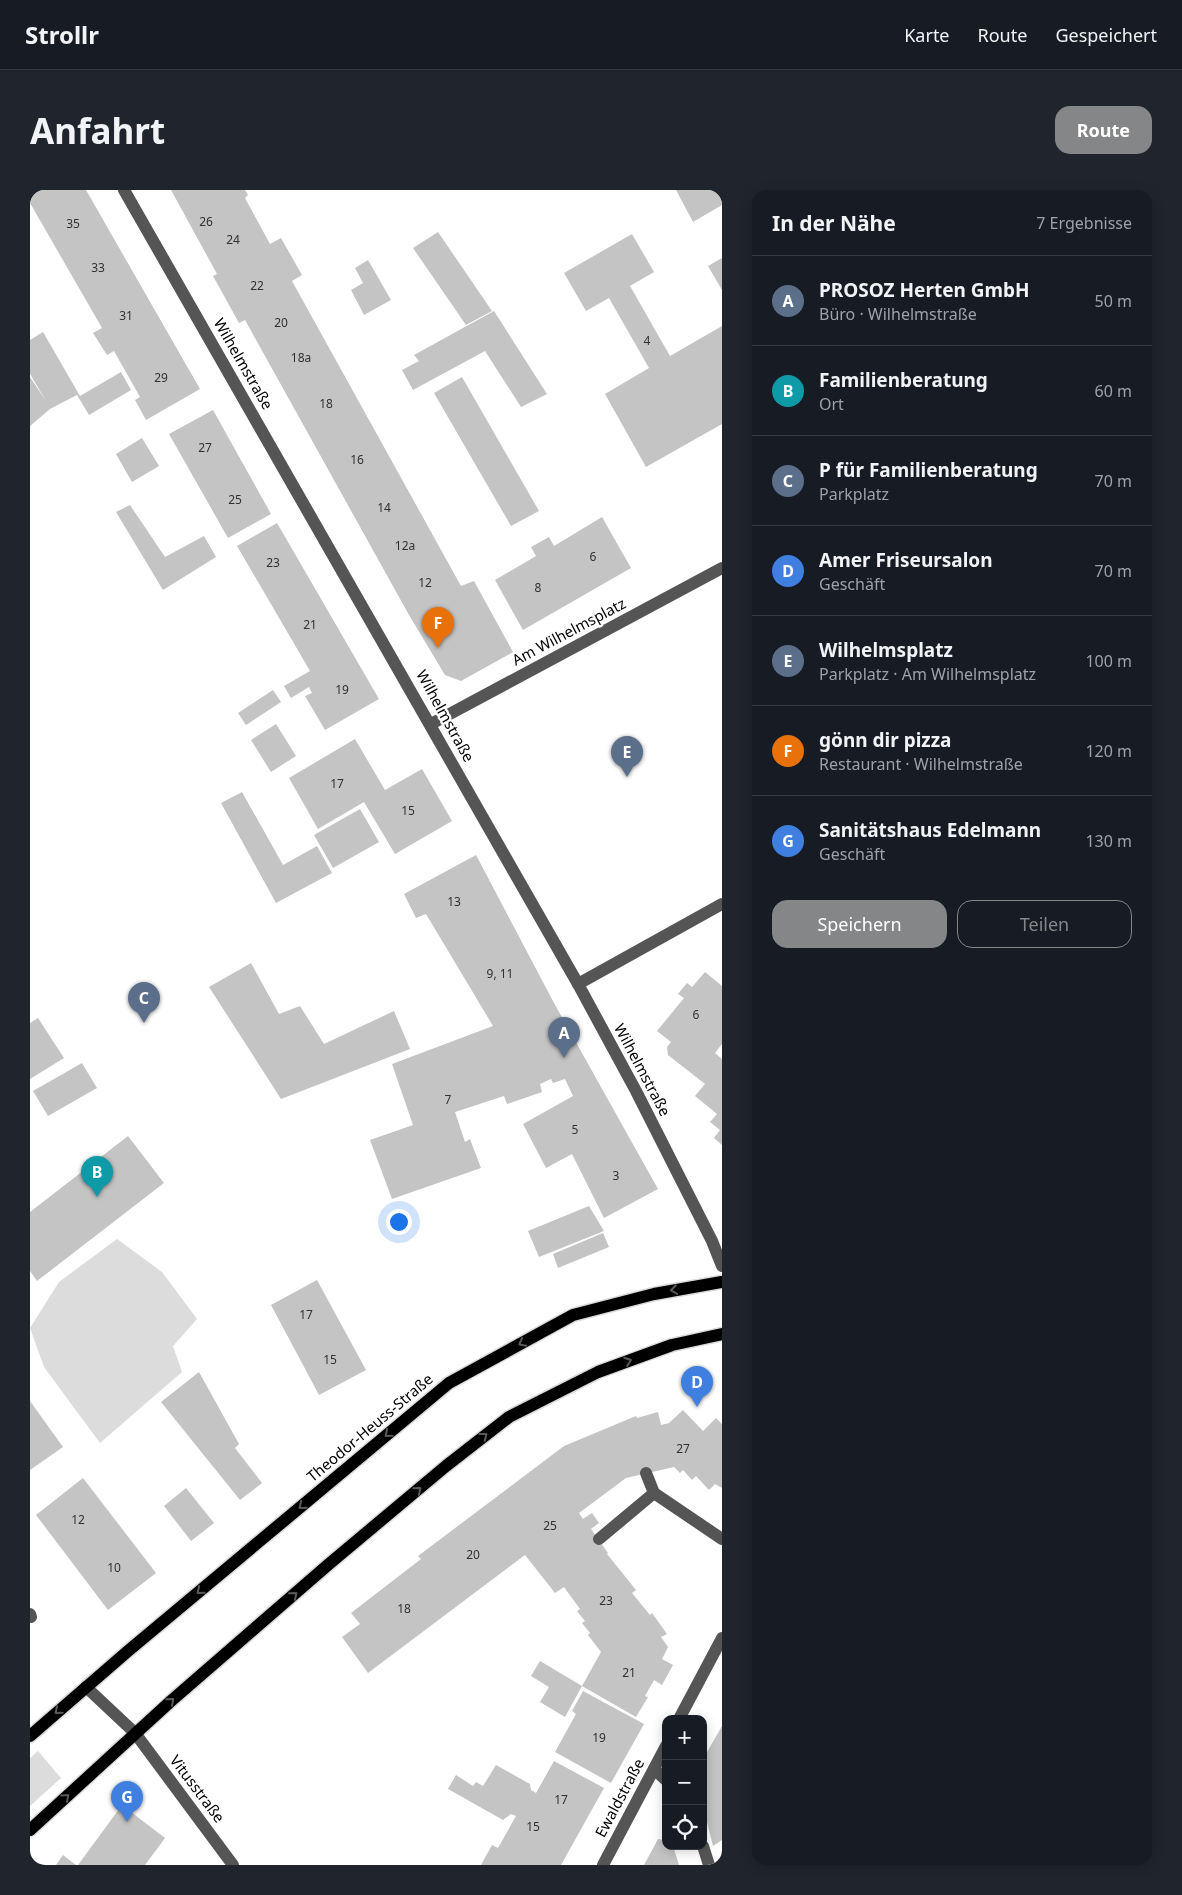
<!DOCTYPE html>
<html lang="de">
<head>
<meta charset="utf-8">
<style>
	:root { --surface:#171b24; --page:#20242c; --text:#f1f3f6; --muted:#9ea1a6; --line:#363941; --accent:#858687 }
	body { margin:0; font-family:"Noto Sans",sans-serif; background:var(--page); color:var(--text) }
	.controls { position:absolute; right:15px; bottom:15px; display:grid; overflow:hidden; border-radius:10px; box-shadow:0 2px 12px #0003 }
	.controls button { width:45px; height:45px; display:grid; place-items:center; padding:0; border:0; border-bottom:1px solid var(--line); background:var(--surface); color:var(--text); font:25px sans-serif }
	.you { position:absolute; left:368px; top:1031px; width:18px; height:18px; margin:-12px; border:4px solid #fff; border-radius:50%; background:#1a73e8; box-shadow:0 0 0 8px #1a73e833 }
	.badge { display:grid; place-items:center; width:32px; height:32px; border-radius:50%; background:var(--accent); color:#fff; font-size:16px; font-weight:700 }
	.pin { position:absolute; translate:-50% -41px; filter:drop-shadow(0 1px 2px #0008) }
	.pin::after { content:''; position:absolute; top:26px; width:18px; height:15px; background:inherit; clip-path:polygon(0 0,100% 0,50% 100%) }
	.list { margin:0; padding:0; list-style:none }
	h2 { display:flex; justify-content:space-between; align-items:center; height:65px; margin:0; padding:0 20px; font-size:21px }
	h2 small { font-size:16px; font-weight:400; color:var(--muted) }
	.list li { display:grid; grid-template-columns:32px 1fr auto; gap:15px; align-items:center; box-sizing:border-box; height:90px; padding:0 20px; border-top:1px solid var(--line) }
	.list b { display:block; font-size:19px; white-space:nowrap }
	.list p { margin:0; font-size:16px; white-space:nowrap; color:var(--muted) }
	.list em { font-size:16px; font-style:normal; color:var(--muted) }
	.actions { display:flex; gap:10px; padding:15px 20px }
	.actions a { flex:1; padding:11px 0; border:1px solid var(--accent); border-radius:15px; text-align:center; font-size:18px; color:var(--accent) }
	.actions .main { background:var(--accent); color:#fff }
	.icon { flex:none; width:28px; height:28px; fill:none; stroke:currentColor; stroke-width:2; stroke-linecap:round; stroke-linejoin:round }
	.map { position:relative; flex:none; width:692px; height:1675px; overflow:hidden; border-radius:15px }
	header { display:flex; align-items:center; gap:30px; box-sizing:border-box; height:70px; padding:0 25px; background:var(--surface); border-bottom:1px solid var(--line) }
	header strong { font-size:24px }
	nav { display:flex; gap:28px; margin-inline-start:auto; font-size:18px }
	.intro { display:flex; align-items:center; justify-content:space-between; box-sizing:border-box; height:120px; padding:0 30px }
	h1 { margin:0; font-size:35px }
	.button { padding:12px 22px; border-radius:15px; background:var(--accent); color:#fff; font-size:18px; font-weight:700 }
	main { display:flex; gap:30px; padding:0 30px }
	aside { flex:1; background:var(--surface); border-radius:15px; box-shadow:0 2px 12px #0003 }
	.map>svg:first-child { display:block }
	.green { fill:#dcdcdc }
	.building { fill:#c4c4c4 }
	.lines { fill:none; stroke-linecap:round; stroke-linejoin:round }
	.major-casing { stroke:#dbdbdb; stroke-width:15 }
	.minor { stroke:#555; stroke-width:12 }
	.major { stroke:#000; stroke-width:12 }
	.oneway { stroke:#595959 }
	.labels { text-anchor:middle; stroke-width:4.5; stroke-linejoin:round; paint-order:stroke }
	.number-label { font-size:12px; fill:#313131 }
	.street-label { font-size:15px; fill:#000; stroke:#fff }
</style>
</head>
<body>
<header>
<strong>Strollr</strong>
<nav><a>Karte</a><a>Route</a><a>Gespeichert</a></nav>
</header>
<div class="intro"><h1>Anfahrt</h1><a class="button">Route</a></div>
<main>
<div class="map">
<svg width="692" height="1675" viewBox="0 0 692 1675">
	<rect width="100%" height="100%" fill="#fff"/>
	<!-- green -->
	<g class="green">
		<polygon points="87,1049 132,1082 167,1129 143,1156 152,1182 70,1253 14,1177 0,1138 29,1092"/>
		<polygon points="8,1561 31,1588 0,1616 0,1568"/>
	</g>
	<!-- building -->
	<g class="building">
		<polygon points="0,0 56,0 170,199 116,230 105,210 110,207 84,161 77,165 63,143 72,138 0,13"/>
		<polygon points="141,0 215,0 218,5 215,8 240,54 251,48 272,85 262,91 431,396 444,391 483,462 431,491 415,485 379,425 215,130 209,133 183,86 187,84"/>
		<polygon points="646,0 692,0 692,15 663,32"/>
		<polygon points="408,42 462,121 436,135 383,58"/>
		<polygon points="602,44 624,82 600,96 640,166 692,136 692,234 616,277 575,204 619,178 579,108 556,121 534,83"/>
		<polygon points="692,68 692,100 678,76"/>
		<polygon points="338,70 361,110 334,125 321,100 333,93 325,78"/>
		<polygon points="464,121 517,204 491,217 455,161 383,200 372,180 389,171 384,165"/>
		<polygon points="13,142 50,206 91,182 101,200 59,225 47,205 20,219 0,236 0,187 16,211 0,184 0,150"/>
		<polygon points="432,187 509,321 481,336 404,203"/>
		<polygon points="183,220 241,324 198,348 139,244"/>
		<polygon points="112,248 129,276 102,292 86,264"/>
		<polygon points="100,315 135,367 174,346 186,367 133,400 86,322"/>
		<polygon points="572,327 601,378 493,440 465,390 506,366 501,357 519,347 524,356"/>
		<polygon points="247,333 349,509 295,540 275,506 282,503 279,497 261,508 254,496 280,481 207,356"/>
		<polygon points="243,500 251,512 216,535 208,523"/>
		<polygon points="246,534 266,566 241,582 221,550"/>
		<polygon points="325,549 355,600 392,579 422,631 365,664 334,612 288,639 259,588"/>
		<polygon points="212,602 253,675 287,656 302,683 246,713 191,613"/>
		<polygon points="330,619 349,652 303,678 284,645"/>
		<polygon points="446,665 524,813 628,999 574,1028 542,964 516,978 493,934 543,906 535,889 523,893 521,889 510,894 512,902 477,914 474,906 425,922 435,952 440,949 451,978 362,1009 340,950 383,935 362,874 463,836 396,724 386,728 374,704"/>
		<polygon points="221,773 249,824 270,816 294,854 364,821 380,859 251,909 179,797"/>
		<polygon points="675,782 692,796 692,854 685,863 692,869 692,955 684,948 690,940 680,932 687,924 665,906 675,894 638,865 637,857 641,852 627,841 654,808 648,804 657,793 662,797"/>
		<polygon points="8,828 34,868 0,889 0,833"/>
		<polygon points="52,873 67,898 18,926 3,901"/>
		<polygon points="98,946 134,993 7,1091 0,1081 0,1022"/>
		<polygon points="559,1016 574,1041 509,1067 498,1041"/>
		<polygon points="573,1043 579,1057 528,1078 523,1064"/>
		<polygon points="287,1090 336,1180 289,1205 241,1115"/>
		<polygon points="169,1182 209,1254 205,1258 232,1293 210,1310 131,1212"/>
		<polygon points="0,1211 33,1257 0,1280"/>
		<polygon points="653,1220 673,1241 686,1228 692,1234 692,1298 685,1294 679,1300 666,1286 662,1290 653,1280 650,1283 644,1277 596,1288 549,1323 553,1329 562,1323 569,1333 561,1339 578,1363 577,1364 606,1400 602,1403 620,1425 622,1423 637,1444 631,1447 638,1457 632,1469 643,1475 632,1495 624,1490 615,1506 618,1507 606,1527 552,1496 571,1462 558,1445 560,1443 552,1433 555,1431 547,1421 550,1419 534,1397 525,1403 495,1365 338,1483 312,1447 330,1434 321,1423 391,1369 388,1366 534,1256 606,1226 607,1228 628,1222 631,1235 639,1233"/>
		<polygon points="53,1288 126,1383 78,1420 6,1325"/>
		<polygon points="156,1298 184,1333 161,1351 134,1316"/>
		<polygon points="510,1471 552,1496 535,1527 510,1512 519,1497 501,1486"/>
		<polygon points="553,1501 614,1534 581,1593 525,1562 546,1524 542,1521"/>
		<polygon points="692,1536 692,1650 683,1656 673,1616 673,1569"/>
		<polygon points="524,1571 574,1598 531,1675 451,1675 462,1655 468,1658 486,1626 481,1624 473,1630 418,1599 426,1585 443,1596 446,1592 453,1596 466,1575 500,1594 501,1600 506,1603"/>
		<polygon points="92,1615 135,1648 115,1675 48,1675"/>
		<polygon points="628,1649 636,1650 636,1656 643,1656 649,1675 614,1675"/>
		<polygon points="33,1665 46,1675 26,1675"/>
	</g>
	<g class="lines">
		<defs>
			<g id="major">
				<polyline points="0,1546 98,1461 419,1193 543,1125 624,1104 692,1092"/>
				<polyline points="0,1640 141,1511 299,1374 416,1276 479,1227 568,1182 642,1155 692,1144"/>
			</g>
		</defs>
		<!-- major casing -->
		<use href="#major" class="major-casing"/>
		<!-- minor -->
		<g class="minor">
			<polyline points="94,0 548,794 606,901 682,1051 692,1076"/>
			<polyline points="401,534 692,378"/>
			<polyline points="548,794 692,714"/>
			<polyline points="616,1283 624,1303 692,1349"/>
			<polyline points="569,1349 624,1303"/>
			<polyline points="0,1424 1,1427"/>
			<polyline points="56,1497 105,1543 203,1675"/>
			<polyline points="649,1529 692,1448"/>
			<polyline points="624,1579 636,1590"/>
			<polyline points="673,1656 679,1675"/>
			<polyline points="573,1675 636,1556"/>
		</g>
		<!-- major -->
		<use href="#major" class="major"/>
	</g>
	<!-- one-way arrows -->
	<defs><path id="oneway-chevron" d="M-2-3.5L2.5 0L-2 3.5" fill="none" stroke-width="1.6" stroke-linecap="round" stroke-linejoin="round" transform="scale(1.25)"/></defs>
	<g class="oneway">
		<use href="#oneway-chevron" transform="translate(644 1100) rotate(171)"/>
		<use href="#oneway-chevron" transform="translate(492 1153) rotate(152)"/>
		<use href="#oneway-chevron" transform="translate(598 1171) rotate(-20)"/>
		<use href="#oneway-chevron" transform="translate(358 1244) rotate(140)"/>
		<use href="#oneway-chevron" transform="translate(454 1246) rotate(-38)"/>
		<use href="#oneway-chevron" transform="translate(388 1300) rotate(-40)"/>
		<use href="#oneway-chevron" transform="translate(272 1316) rotate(140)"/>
		<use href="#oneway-chevron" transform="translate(170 1401) rotate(140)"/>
		<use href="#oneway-chevron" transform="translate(264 1405) rotate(-41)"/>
		<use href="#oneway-chevron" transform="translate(141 1511) rotate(-41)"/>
		<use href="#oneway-chevron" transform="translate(28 1521) rotate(139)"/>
		<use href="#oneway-chevron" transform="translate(36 1607) rotate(-42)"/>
	</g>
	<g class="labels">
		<!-- number labels -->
		<g class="number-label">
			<text x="176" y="36">26</text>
			<text x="43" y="38">35</text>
			<text x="203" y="54">24</text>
			<text x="68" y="82">33</text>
			<text x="227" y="100">22</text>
			<text x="96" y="130">31</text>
			<text x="251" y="137">20</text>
			<text x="617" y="155">4</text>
			<text x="271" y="172">18a</text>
			<text x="131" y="192">29</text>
			<text x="296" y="218">18</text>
			<text x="175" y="262">27</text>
			<text x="327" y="274">16</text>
			<text x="205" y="314">25</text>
			<text x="354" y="322">14</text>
			<text x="375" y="360">12a</text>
			<text x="563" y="371">6</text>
			<text x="243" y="377">23</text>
			<text x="395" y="397">12</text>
			<text x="508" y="402">8</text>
			<text x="280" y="439">21</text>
			<text x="312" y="504">19</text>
			<text x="307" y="598">17</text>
			<text x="378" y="625">15</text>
			<text x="424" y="716">13</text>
			<text x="470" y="788">9, 11</text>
			<text x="666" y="829">6</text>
			<text x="418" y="914">7</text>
			<text x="545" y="944">5</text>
			<text x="586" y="990">3</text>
			<text x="276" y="1129">17</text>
			<text x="300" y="1174">15</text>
			<text x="653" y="1263">27</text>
			<text x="48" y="1334">12</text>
			<text x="520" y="1340">25</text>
			<text x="443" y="1369">20</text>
			<text x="84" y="1382">10</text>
			<text x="576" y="1415">23</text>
			<text x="374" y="1423">18</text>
			<text x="599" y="1487">21</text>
			<text x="569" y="1552">19</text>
			<text x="531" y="1614">17</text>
			<text x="503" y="1641">15</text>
		</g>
		<!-- street labels -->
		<g class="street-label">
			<text transform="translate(213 174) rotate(60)" y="5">Wilhelmstraße</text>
			<text transform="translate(539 442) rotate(-28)" y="5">Am Wilhelmsplatz</text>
			<text transform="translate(415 526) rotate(61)" y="5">Wilhelmstraße</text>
			<text transform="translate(612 880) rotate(62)" y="5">Wilhelmstraße</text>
			<text transform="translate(340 1238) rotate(-40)" y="5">Theodor-Heuss-Straße</text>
			<text transform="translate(167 1599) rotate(53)" y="5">Vitusstraße</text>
			<text transform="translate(590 1608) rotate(-62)" y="5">Ewaldstraße</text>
		</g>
	</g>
</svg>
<div class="controls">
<button>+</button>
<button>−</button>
<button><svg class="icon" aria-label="locate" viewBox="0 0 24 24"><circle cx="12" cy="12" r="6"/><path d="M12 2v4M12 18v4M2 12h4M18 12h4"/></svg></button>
</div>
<div class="you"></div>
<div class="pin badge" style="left:534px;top:868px;background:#5c6f8a">A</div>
<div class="pin badge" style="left:67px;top:1007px;background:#0f9aa8">B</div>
<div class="pin badge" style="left:114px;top:833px;background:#5c6f8a">C</div>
<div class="pin badge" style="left:667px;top:1217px;background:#3f7fe0">D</div>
<div class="pin badge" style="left:597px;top:587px;background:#5c6f8a">E</div>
<div class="pin badge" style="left:408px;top:458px;background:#e8710a">F</div>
<div class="pin badge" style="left:97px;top:1632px;background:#3f7fe0">G</div>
</div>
<aside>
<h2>In der Nähe<small>7 Ergebnisse</small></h2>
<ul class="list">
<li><span class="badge" style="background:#5c6f8a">A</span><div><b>PROSOZ Herten GmbH</b><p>Büro · Wilhelmstraße</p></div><em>50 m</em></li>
<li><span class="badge" style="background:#0f9aa8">B</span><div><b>Familienberatung</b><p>Ort</p></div><em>60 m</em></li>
<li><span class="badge" style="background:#5c6f8a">C</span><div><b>P für Familienberatung</b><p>Parkplatz</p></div><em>70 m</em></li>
<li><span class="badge" style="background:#3f7fe0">D</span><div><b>Amer Friseursalon</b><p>Geschäft</p></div><em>70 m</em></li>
<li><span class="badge" style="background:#5c6f8a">E</span><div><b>Wilhelmsplatz</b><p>Parkplatz · Am Wilhelmsplatz</p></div><em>100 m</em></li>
<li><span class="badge" style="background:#e8710a">F</span><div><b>gönn dir pizza</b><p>Restaurant · Wilhelmstraße</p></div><em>120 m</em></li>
<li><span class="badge" style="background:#3f7fe0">G</span><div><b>Sanitätshaus Edelmann</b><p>Geschäft</p></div><em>130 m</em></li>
</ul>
<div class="actions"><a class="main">Speichern</a><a>Teilen</a></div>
</aside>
</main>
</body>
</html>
